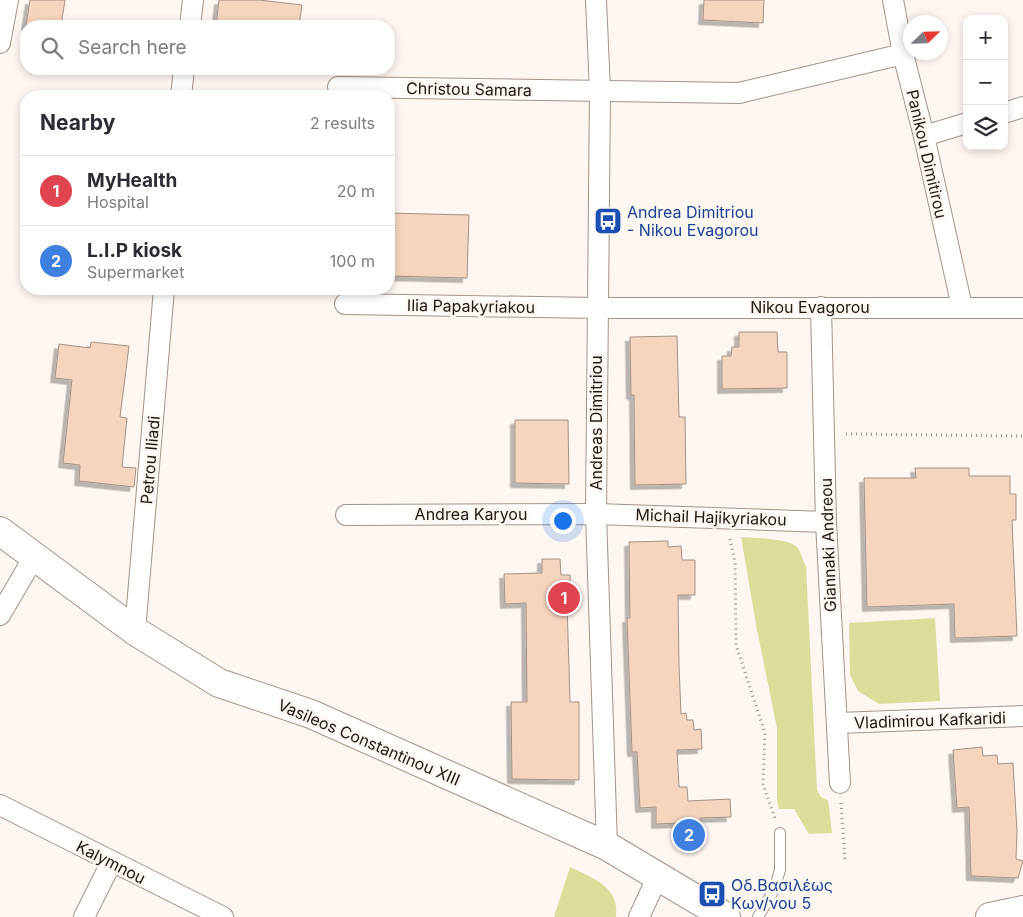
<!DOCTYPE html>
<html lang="en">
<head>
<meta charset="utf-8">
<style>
	:root { --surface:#fff; --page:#f2f2f3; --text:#2b2b33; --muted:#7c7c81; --line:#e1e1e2; --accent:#0f766e }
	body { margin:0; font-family:Inter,sans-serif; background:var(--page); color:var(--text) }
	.controls { position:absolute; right:15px; top:15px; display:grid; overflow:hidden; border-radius:10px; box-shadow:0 2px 8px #0003 }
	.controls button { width:45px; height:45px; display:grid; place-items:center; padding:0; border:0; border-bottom:1px solid var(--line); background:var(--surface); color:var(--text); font:25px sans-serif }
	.compass { position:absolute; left:903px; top:15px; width:45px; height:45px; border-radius:50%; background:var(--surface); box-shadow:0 2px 8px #0003; rotate:67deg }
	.you { position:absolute; left:562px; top:520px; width:18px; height:18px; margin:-12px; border:4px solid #fff; border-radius:50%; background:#1a73e8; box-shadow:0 0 0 8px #1a73e833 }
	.badge { display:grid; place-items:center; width:32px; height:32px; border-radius:50%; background:var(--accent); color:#fff; font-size:16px; font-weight:700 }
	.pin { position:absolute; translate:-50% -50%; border:2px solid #fff; box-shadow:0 1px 5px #0006 }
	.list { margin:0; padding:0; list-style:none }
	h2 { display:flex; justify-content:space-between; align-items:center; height:65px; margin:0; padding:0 20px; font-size:21px }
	h2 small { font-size:16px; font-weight:400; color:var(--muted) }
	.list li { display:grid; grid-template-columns:32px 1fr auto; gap:15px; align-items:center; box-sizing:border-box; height:70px; padding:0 20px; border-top:1px solid var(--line) }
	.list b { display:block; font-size:19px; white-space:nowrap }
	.list p { margin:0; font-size:16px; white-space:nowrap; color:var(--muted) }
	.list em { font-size:16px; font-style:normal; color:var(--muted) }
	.icon { flex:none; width:28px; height:28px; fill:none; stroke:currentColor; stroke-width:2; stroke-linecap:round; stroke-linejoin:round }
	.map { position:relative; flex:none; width:1023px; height:917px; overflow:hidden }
	.search { position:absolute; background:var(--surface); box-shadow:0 2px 8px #0003; left:20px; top:20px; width:375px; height:55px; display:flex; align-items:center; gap:12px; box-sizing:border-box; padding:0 18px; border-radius:20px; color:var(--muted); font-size:19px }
	.panel { position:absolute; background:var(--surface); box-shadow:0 2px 8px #0003; left:20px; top:90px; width:375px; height:205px; border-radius:20px }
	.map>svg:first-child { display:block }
	.green { fill:#dade9a }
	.building { fill:#f6d5be; stroke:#a39286; filter:url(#shadow) }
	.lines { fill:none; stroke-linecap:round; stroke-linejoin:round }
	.lane-casing { stroke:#a59387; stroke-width:12 }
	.street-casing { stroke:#a59387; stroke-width:22 }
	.secondary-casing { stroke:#a59387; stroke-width:30 }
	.path { stroke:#968f8a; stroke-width:3; stroke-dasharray:1 4; stroke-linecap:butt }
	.lane { stroke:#fff; stroke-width:10 }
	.street { stroke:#fff; stroke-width:20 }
	.secondary { stroke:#fff; stroke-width:28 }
	.labels { text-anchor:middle; stroke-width:5; stroke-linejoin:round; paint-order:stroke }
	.street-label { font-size:16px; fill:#1d1612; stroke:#fef6f1 }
	.transit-label { font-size:16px; fill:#164399; stroke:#fef6f1; text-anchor:start }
</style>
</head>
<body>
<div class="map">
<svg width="1023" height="917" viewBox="0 0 1023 917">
	<defs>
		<filter id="shadow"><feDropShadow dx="-4.5" dy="4.5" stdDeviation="0" flood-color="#0004"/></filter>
	</defs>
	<rect width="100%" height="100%" fill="#fef6f1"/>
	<!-- green -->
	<g class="green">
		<path d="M741 537C754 538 788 538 797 547 801 552 803 561 806 566L817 790 821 797 828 800 832 833 809 834 794 809H779L777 800V728L757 630Z"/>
		<polygon points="935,618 940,701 879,704 858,691 850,675 849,623"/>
		<path d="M570 867C593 878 620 887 616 917H554Z"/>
	</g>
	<!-- building -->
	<g class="building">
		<polygon points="30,0 65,0 61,26 26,26"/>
		<polygon points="219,0 259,0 302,5 299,26 216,26"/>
		<polygon points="704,0 764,0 763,23 703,20"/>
		<polygon points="389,213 469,215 467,278 389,276"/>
		<polygon points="739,332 777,332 778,352 787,352 787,388 722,389 722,356 731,356 732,347 739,347"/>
		<polygon points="677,336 679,417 685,417 686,484 635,485 634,395 631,395 630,337"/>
		<polygon points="91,342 129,346 120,417 127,418 122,467 136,468 134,487 79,481 80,465 63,463 72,380 55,378 59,344 90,348"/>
		<polygon points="515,420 568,420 569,484 515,483"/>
		<polygon points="915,468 969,468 969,476 1010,476 1010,494 1016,494 1016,520 1012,520 1017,636 955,638 954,604 867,607 864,478 916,478"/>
		<polygon points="668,541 668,547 681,546 682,560 695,560 695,595 678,595 679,665 681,714 686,713 687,720 693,720 694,730 701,729 702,749 677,750 679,787 687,787 688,801 730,799 731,817 700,818 701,838 682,839 681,823 656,824 656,807 640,808 637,752 632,752 627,618 630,618 629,542"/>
		<polygon points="542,559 560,559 561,575 570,575 571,603 567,603 570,702 579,702 579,780 512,779 511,702 527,702 526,603 505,604 504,574 542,573"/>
		<polygon points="982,747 983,756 997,755 998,764 1013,763 1017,831 1016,859 1023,861 1018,878 971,876 969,807 957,808 953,750"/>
	</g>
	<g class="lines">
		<defs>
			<polyline id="lane" points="758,917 774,890 780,870 780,833"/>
			<g id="street">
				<polyline points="596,0 600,91 596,514 607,846"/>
				<polyline points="893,0 903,54 924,136 962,307"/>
				<polyline points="190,26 193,0"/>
				<polyline points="0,43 8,0"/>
				<polyline points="338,87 739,93 903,54"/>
				<polyline points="181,96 184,69"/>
				<polyline points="1004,113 1023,107"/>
				<polyline points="924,136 967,123"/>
				<polyline points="345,304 596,308 1023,308"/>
				<polyline points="821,307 826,522 840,783"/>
				<polyline points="346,515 596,514 826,522"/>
				<polyline points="0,615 34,557"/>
				<polyline points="135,631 164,289"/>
				<polyline points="838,723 1023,716"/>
				<polyline points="0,805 223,917"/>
				<polyline points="84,917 111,863"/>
				<polyline points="639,917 658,876"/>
			</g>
			<g id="secondary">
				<polyline points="0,531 135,631 219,683 311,714 607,846 726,917"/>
				<polyline points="990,917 1023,910"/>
			</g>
		</defs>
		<!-- lane casing -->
		<use href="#lane" class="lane-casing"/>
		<!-- street casing -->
		<use href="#street" class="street-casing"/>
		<!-- secondary casing -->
		<use href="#secondary" class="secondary-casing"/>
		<!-- path -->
		<g class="path">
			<polyline points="846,434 1023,436"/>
			<polyline points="730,539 735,562 736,645 765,733 763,785 775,818"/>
			<polyline points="841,803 845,860"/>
		</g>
		<!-- lane -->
		<use href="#lane" class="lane"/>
		<!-- street -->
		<use href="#street" class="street"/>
		<!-- secondary -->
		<use href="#secondary" class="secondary"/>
	</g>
	<!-- icons -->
	<defs>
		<symbol id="bus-square" viewBox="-11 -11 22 22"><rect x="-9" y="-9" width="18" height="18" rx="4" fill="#1a4fb4" stroke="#fef6f1"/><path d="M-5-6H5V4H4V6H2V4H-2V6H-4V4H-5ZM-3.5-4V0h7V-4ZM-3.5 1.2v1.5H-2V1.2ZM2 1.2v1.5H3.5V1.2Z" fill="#fff"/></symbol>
	</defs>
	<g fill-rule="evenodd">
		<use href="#bus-square" x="592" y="205" width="32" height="32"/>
		<use href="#bus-square" x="696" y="878" width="32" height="32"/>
	</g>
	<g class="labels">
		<!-- street labels -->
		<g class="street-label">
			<text transform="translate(469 89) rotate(1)" y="6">Christou Samara</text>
			<text transform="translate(927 154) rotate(77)" y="6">Panikou Dimitirou</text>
			<text transform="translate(471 306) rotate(1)" y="6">Ilia Papakyriakou</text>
			<text x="810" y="313">Nikou Evagorou</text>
			<text transform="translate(596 423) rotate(-90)" y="6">Andreas Dimitriou</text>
			<text transform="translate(150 460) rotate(-85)" y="6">Petrou Iliadi</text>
			<text x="471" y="520">Andrea Karyou</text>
			<text transform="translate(711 517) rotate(2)" y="6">Michail Hajikyriakou</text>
			<text transform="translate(828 545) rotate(-92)" y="6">Giannaki Andreou</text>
			<text transform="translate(930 720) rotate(-2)" y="6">Vladimirou Kafkaridi</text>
			<text transform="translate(369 742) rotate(23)" y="6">Vasileos Constantinou XIII</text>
			<text transform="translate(111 862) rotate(27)" y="6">Kalymnou</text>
		</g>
		<!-- transit labels -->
		<g class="transit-label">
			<text x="627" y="218">Andrea Dimitriou<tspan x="627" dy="18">- Nikou Evagorou</tspan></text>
			<text x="731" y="891">Οδ.Βασιλέως<tspan x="731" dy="18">Κων/νου 5</tspan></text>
		</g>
	</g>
</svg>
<div class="controls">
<button>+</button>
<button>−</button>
<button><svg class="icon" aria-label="layers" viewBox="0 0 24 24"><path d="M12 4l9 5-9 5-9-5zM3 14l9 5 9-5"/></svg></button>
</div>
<svg class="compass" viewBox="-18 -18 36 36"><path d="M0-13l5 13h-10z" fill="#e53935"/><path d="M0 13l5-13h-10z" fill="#7c7c81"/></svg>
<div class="you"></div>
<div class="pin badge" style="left:564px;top:598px;background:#e0444e">1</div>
<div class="pin badge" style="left:689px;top:835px;background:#3f7fe0">2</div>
<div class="search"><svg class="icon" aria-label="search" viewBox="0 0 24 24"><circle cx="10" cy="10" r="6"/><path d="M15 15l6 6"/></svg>Search here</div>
<section class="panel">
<h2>Nearby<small>2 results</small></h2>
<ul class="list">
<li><span class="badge" style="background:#e0444e">1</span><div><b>MyHealth</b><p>Hospital</p></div><em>20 m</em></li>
<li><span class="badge" style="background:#3f7fe0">2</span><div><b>L.I.P kiosk</b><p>Supermarket</p></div><em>100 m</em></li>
</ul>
</section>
</div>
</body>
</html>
